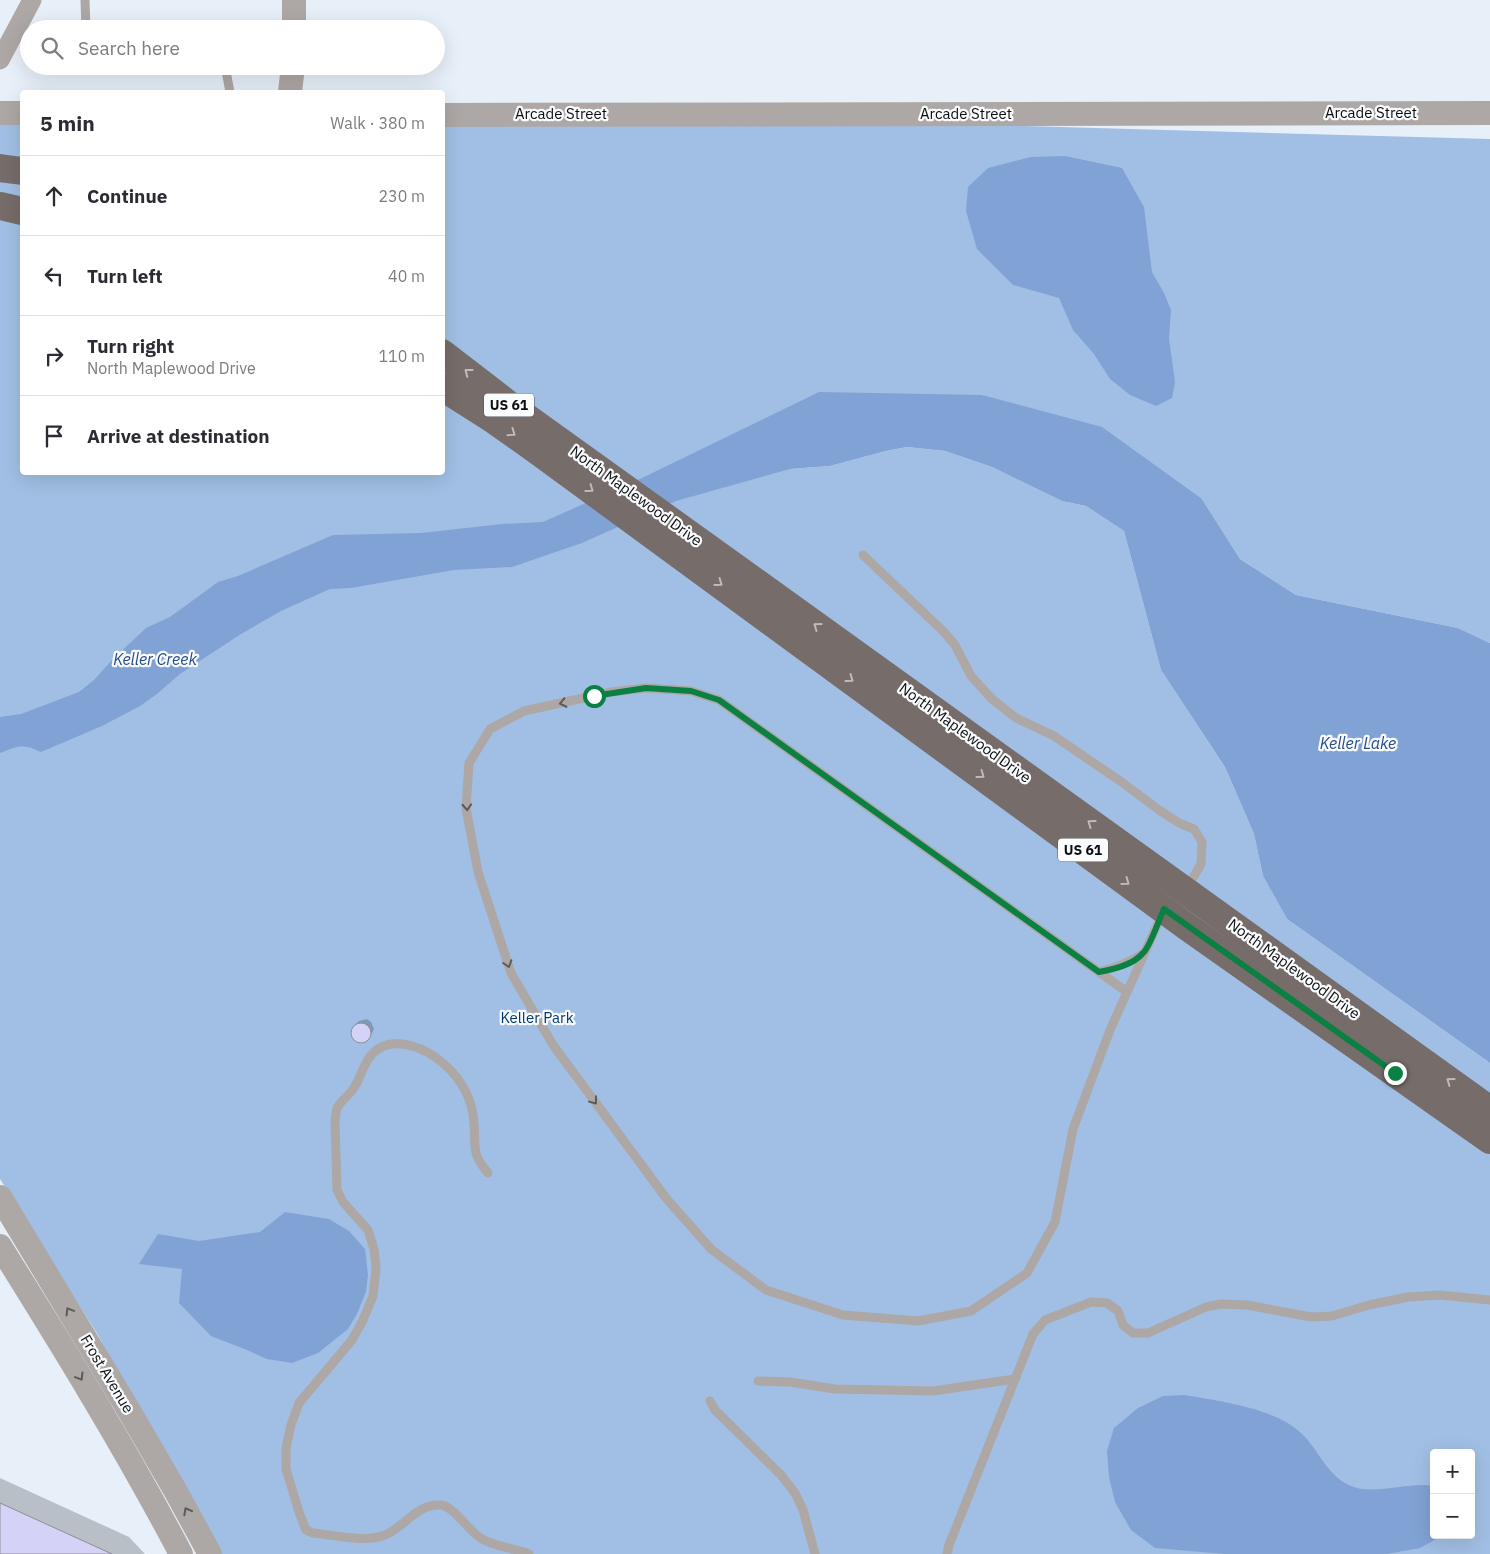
<!DOCTYPE html>
<html lang="en">
<head>
<meta charset="utf-8">
<style>
	:root { --surface:#fff; --page:#f7f7f7; --text:#2b2b33; --muted:#7c7c81; --line:#e1e1e2 }
	body { margin:0; font-family:"IBM Plex Sans",sans-serif; background:var(--page); color:var(--text) }
	.controls { position:absolute; right:15px; bottom:15px; display:grid; overflow:hidden; border-radius:5px; box-shadow:0 5px 20px #0002 }
	.controls button { width:45px; height:45px; display:grid; place-items:center; padding:0; border:0; border-bottom:1px solid var(--line); background:var(--surface); color:var(--text); font:25px sans-serif }
	.stop { position:absolute; width:15px; height:15px; margin:-11px; border:4px solid #0b8043; border-radius:50%; background:#fff }
	.stop.end { background:#0b8043; border-color:#fff; box-shadow:0 1px 5px #0008 }
	.list { margin:0; padding:0; list-style:none }
	h2 { display:flex; justify-content:space-between; align-items:center; height:65px; margin:0; padding:0 20px; font-size:21px }
	h2 small { font-size:16px; font-weight:400; color:var(--muted) }
	.list li { display:grid; grid-template-columns:32px 1fr auto; gap:15px; align-items:center; box-sizing:border-box; height:80px; padding:0 20px; border-top:1px solid var(--line) }
	.list b { display:block; font-size:19px; white-space:nowrap }
	.list p { margin:0; font-size:16px; white-space:nowrap; color:var(--muted) }
	.list em { font-size:16px; font-style:normal; color:var(--muted) }
	.icon { flex:none; width:28px; height:28px; fill:none; stroke:currentColor; stroke-width:2; stroke-linecap:round; stroke-linejoin:round }
	.map { position:relative; flex:none; width:1490px; height:1554px; overflow:hidden }
	.search { position:absolute; background:var(--surface); box-shadow:0 5px 20px #0002; left:20px; top:20px; width:425px; height:55px; display:flex; align-items:center; gap:12px; box-sizing:border-box; padding:0 18px; border-radius:28px; color:var(--muted); font-size:19px }
	.panel { position:absolute; background:var(--surface); box-shadow:0 5px 20px #0002; left:20px; top:90px; width:425px; height:385px; border-radius:5px }
	.map>svg:first-child { display:block }
	.green { fill:#a1bfe4; fill-rule:evenodd }
	.water { fill:#81a2d5 }
	.shadow { fill:#0003 }
	.building { fill:#d5d2f7; stroke:#8e8d98 }
	.lines { fill:none; stroke-linecap:round; stroke-linejoin:round }
	.service { stroke:#ada7a5; stroke-width:9 }
	.minor { stroke:#ada7a5; stroke-width:19 }
	.tertiary { stroke:#ada7a5; stroke-width:24 }
	.primary { stroke:#766c69; stroke-width:28 }
	.oneway { stroke:#bfbbba }
	.oneway2 { stroke:#5c5a5b }
	.route { stroke:#0b8043; stroke-width:6 }
	.labels { text-anchor:middle; stroke-width:4.5; stroke-linejoin:round; paint-order:stroke }
	.shield { fill:#fafbfd; stroke:#535458; stroke-width:1 }
	.shield-label { font-size:14px; font-weight:bold; fill:#0b0d11 }
	.street-label { font-size:15px; fill:#0b0d11; stroke:#fafbfd }
	.park-label { font-size:15px; fill:#003872; stroke:#fafbfd }
	.water-label { font-size:16px; font-style:italic; fill:#234c8a; stroke:#fafbfd }
</style>
</head>
<body>
<div class="map">
<svg width="1490" height="1554" viewBox="0 0 1490 1554">
	<rect width="100%" height="100%" fill="#e7eff9"/>
	<!-- green -->
	<path class="green" d="M0 124H22V472H442L443 125H985L1490 139V643L1458 628 1296 595 1240 559 1202 499 982 395 790 469 830 466 886 451 907 447 945 451 992 467 1062 501 1086 506 1124 531 1161 670 1225 767 1254 834 1263 876 1287 919 1490 1063V1554H211L98 1335 0 1179ZM1434 1453H1471V1535H1434Z"/>
	<!-- water -->
	<g class="water">
		<polygon points="1065,156 1122,168 1144,207 1152,272 1164,293 1171,310 1169,339 1175,382 1172,398 1156,406 1130,395 1110,379 1094,354 1073,330 1059,298 1013,285 977,249 966,211 968,187 988,168 1031,157"/>
		<path d="M819 392 982 395 1102 427 1202 499 1240 559 1296 595 1458 628 1490 643V1063L1287 919 1263 876 1254 834 1225 767 1161 670 1124 531 1086 506 1062 501 992 467 945 451 907 447 886 451 830 466 790 469 676 501 582 543 512 567 454 570 351 588 330 589 281 611 241 634 180 674 157 694 140 706 102 726 41 752C22 743 18 746 0 753V717L21 714 79 692 94 680 113 659 146 628 170 617 218 582 238 576 333 535 421 533 502 524 543 522 642 478Z"/>
		<polygon points="285,1212 329,1219 349,1231 365,1249 368,1275 366,1292 357,1314 348,1329 318,1353 292,1363 267,1359 247,1350 211,1336 179,1303 182,1269 139,1264 158,1234 199,1241 260,1232"/>
		<path d="M1184 1395C1219 1401 1276 1408 1302 1434 1320 1451 1328 1479 1354 1487 1377 1495 1418 1480 1434 1487V1535L1442 1536 1420 1548 1387 1554H1224L1155 1548 1131 1530 1115 1502 1109 1477 1107 1451 1114 1428 1138 1408 1163 1396Z"/>
	</g>
	<!-- shadow -->
	<g class="shadow">
		<polygon points="367,1019 371,1022 374,1029 371,1035 361,1042 355,1039 352,1033 355,1025 359,1021"/>
		<polygon points="0,1478 129,1537 145,1554 0,1554"/>
	</g>
	<!-- building -->
	<g class="building">
		<circle cx="361" cy="1033" r="10"/>
		<polygon points="0,1503 112,1554 0,1554"/>
	</g>
	<g class="lines">
		<!-- service -->
		<g class="service">
			<polyline points="85,0 86,29"/>
			<polyline points="225,66 230,92"/>
			<polyline points="863,555 944,632 955,645 971,676 992,699 1016,718 1054,736 1123,783 1159,810 1179,823 1194,829 1202,842 1201,864 1187,888"/>
			<path d="M1099 972C1116 968 1129 963 1144 953"/>
			<polyline points="1127,992 719,700 691,691 646,688 611,692 524,711 490,729 469,763 466,808 478,872 511,973 553,1045 666,1198 711,1249 766,1290 843,1315 918,1321 971,1311 1027,1273 1055,1222 1073,1129 1110,1030 1163,912"/>
			<path d="M488 1173C471 1153 476 1148 474 1124 473 1100 462 1080 444 1064 426 1048 392 1033 372 1054 363 1064 361 1077 354 1088 349 1095 341 1101 337 1108 336 1111 336 1116 335 1120L337 1190 343 1202 368 1230 374 1249 376 1268 373 1296 363 1320 352 1340 299 1403 291 1425 286 1448V1469L299 1512 306 1530 313 1533C334 1535 366 1543 385 1535 405 1527 417 1503 441 1505 455 1507 469 1532 482 1539 496 1547 514 1548 529 1554"/>
			<polyline points="758,1381 790,1382 835,1389 933,1391 1015,1379"/>
			<polyline points="710,1401 715,1410 781,1475 795,1493 803,1510 815,1554"/>
			<polyline points="947,1554 949,1545 1033,1334 1045,1320 1091,1302 1107,1303 1118,1311 1123,1325 1133,1333 1148,1333 1206,1307 1221,1304 1247,1305 1311,1317 1332,1316 1369,1305 1408,1297 1440,1295 1490,1300"/>
		</g>
		<!-- minor -->
		<polyline class="minor" points="0,60 32,0"/>
		<!-- tertiary -->
		<g class="tertiary">
			<polyline points="294,0 294,29"/>
			<polyline points="290,92 293,66"/>
			<polyline points="0,113 22,113"/>
			<polyline points="442,115 1490,113"/>
			<polyline points="0,1197 128,1409 175,1490 210,1554"/>
			<path d="M0 1246C63 1347 126 1449 181 1554"/>
		</g>
		<!-- primary -->
		<g class="primary">
			<polyline points="0,168 22,171"/>
			<polyline points="0,206 22,211"/>
			<polyline points="442,353 508,404 1490,1110"/>
			<polyline points="442,387 494,420 535,449 1186,926 1490,1140"/>
		</g>
	</g>
	<!-- one-way arrows -->
	<defs><path id="oneway-chevron" d="M-2-3.5L2.5 0L-2 3.5" fill="none" stroke-width="1.6" stroke-linecap="round" stroke-linejoin="round" transform="scale(1.25)"/></defs>
	<g class="oneway">
		<use href="#oneway-chevron" transform="translate(468 372) rotate(-142)"/>
		<use href="#oneway-chevron" transform="translate(512 433) rotate(35)"/>
		<use href="#oneway-chevron" transform="translate(590 489) rotate(36)"/>
		<use href="#oneway-chevron" transform="translate(719 583) rotate(36)"/>
		<use href="#oneway-chevron" transform="translate(817 626) rotate(-144)"/>
		<use href="#oneway-chevron" transform="translate(850 679) rotate(36)"/>
		<use href="#oneway-chevron" transform="translate(981 775) rotate(36)"/>
		<use href="#oneway-chevron" transform="translate(1091 823) rotate(-144)"/>
		<use href="#oneway-chevron" transform="translate(1126 882) rotate(36)"/>
		<use href="#oneway-chevron" transform="translate(1450 1081) rotate(-144)"/>
	</g>
	<g class="oneway2">
		<use href="#oneway-chevron" transform="translate(563 703) rotate(168)"/>
		<use href="#oneway-chevron" transform="translate(467 807) rotate(87)"/>
		<use href="#oneway-chevron" transform="translate(508 964) rotate(72)"/>
		<use href="#oneway-chevron" transform="translate(594 1101) rotate(53)"/>
		<use href="#oneway-chevron" transform="translate(69 1311) rotate(-121)"/>
		<use href="#oneway-chevron" transform="translate(80 1377) rotate(59)"/>
		<use href="#oneway-chevron" transform="translate(187 1511) rotate(-118)"/>
	</g>
	<g class="lines">
		<!-- route -->
		<path class="route" d="M594 696 646 688 691 691 719 700 1099 972C1114 969 1133 965 1143 953 1150 947 1159 919 1164 909L1395 1073"/>
	</g>
	<g class="labels">
		<!-- shield labels -->
		<g class="shield">
			<rect x="484" y="393.5" width="50" height="23" rx="4"/>
			<rect x="1058" y="838.5" width="50" height="23" rx="4"/>
		</g>
		<g class="shield-label">
			<text x="509" y="410">US 61</text>
			<text x="1083" y="855">US 61</text>
		</g>
		<!-- street labels -->
		<g class="street-label">
			<text x="1371" y="118">Arcade Street</text>
			<text x="561" y="119">Arcade Street</text>
			<text x="966" y="119">Arcade Street</text>
			<text transform="translate(636 496) rotate(36)" y="5">North Maplewood Drive</text>
			<text transform="translate(965 733) rotate(36)" y="5">North Maplewood Drive</text>
			<text transform="translate(1294 969) rotate(36)" y="5">North Maplewood Drive</text>
			<text transform="translate(107 1374) rotate(59)" y="5">Frost Avenue</text>
		</g>
		<!-- park labels -->
		<g class="park-label">
			<text x="537" y="1023">Keller Park</text>
		</g>
		<!-- water labels -->
		<g class="water-label">
			<text x="155" y="665">Keller Creek</text>
			<text x="1358" y="749">Keller Lake</text>
		</g>
	</g>
</svg>
<div class="controls">
<button>+</button>
<button>−</button>
</div>
<div class="stop" style="left:594px;top:696px"></div>
<div class="stop end" style="left:1395px;top:1073px"></div>
<div class="search"><svg class="icon" aria-label="search" viewBox="0 0 24 24"><circle cx="10" cy="10" r="6"/><path d="M15 15l6 6"/></svg>Search here</div>
<section class="panel">
<h2>5 min<small>Walk · 380 m</small></h2>
<ul class="list">
<li><svg class="icon" aria-label="ahead" viewBox="0 0 24 24"><path d="M12 20V5M6 11l6-6 6 6"/></svg><div><b>Continue</b></div><em>230 m</em></li>
<li><svg class="icon" aria-label="left" viewBox="0 0 24 24"><path d="M17 20v-9H6M10 6l-5 5 5 5"/></svg><div><b>Turn left</b></div><em>40 m</em></li>
<li><svg class="icon" aria-label="right" viewBox="0 0 24 24"><path d="M7 20v-9h11M14 6l5 5-5 5"/></svg><div><b>Turn right</b><p>North Maplewood Drive</p></div><em>110 m</em></li>
<li><svg class="icon" aria-label="arrive" viewBox="0 0 24 24"><path d="M6 21V4h12l-3 4 3 4H6"/></svg><div><b>Arrive at destination</b></div></li>
</ul>
</section>
</div>
</body>
</html>
